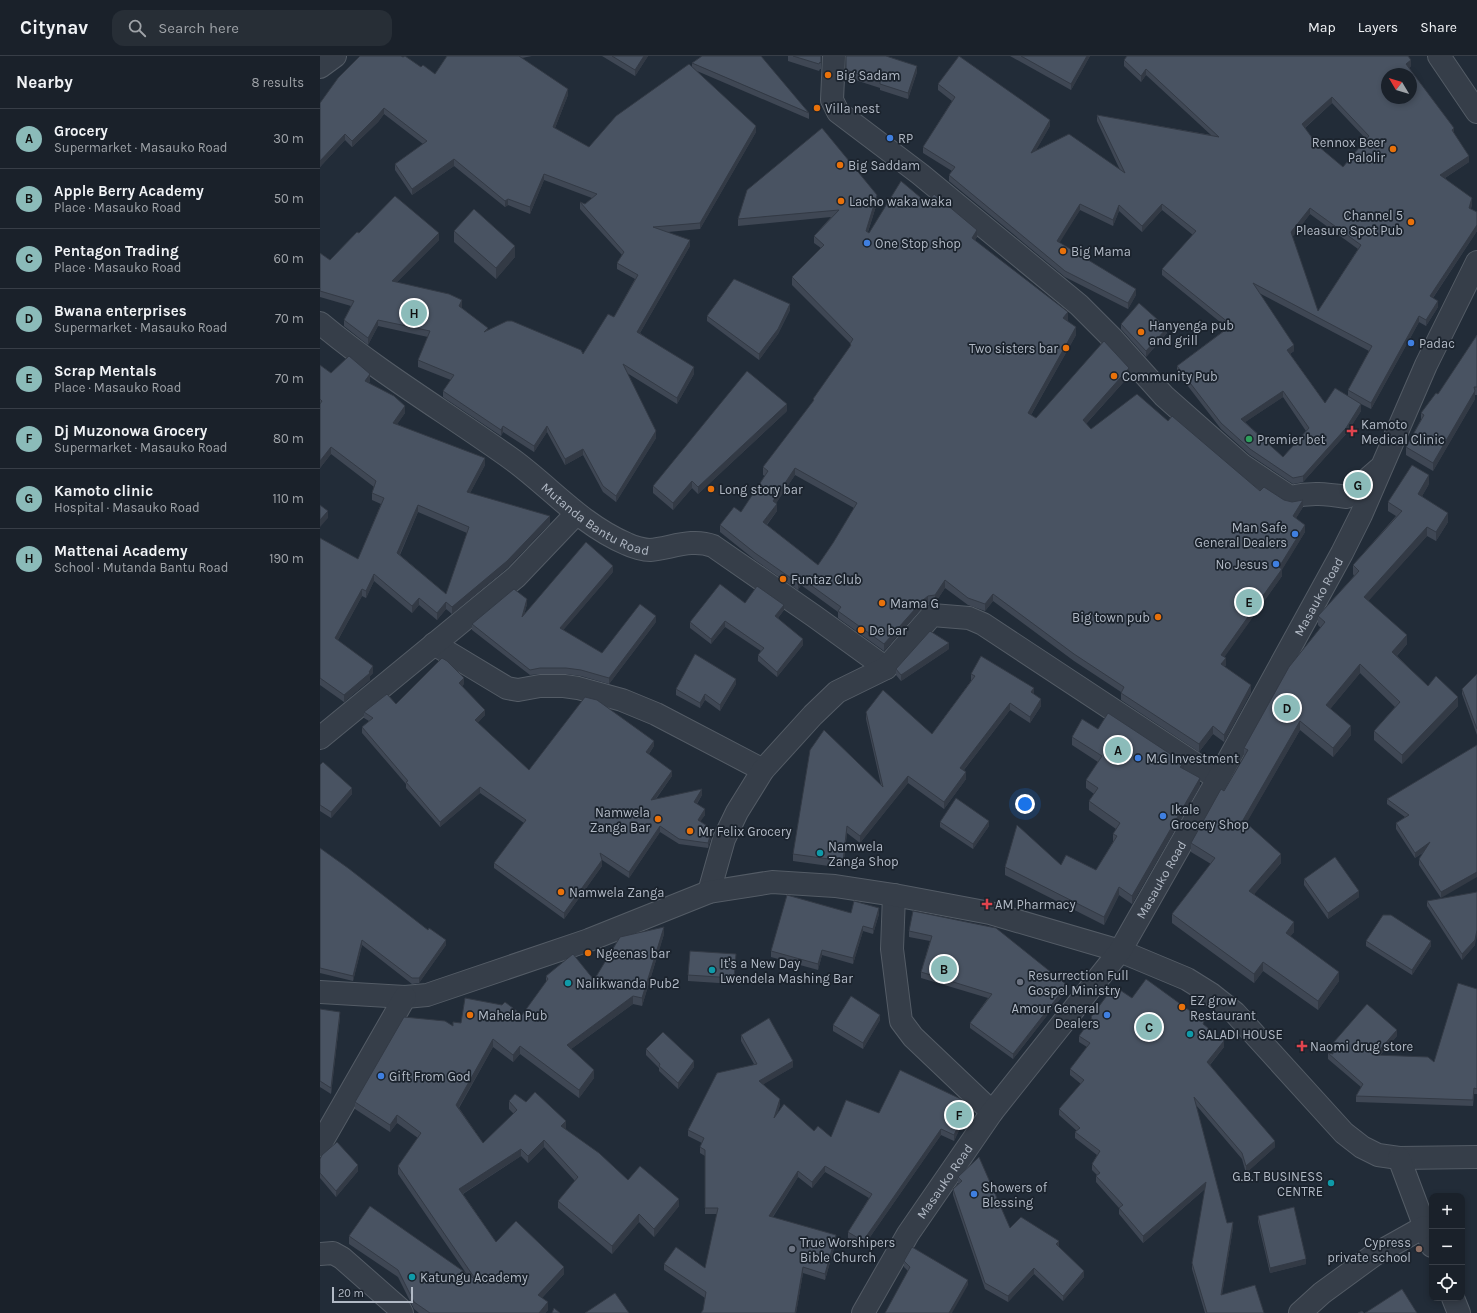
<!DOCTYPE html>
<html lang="en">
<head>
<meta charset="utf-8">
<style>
	:root { --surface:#1a212a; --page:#272e36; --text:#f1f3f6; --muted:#9fa3a8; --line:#383e47; --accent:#8bbbb9 }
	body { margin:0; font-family:Karla,sans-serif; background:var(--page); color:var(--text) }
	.controls { position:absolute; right:12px; bottom:12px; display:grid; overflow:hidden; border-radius:8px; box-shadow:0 2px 6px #0003 }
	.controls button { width:36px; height:36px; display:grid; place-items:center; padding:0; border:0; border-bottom:1px solid var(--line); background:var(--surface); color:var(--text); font:20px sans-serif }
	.compass { position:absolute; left:1061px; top:12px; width:36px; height:36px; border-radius:50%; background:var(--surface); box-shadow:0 2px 6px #0003; rotate:308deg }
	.scale { position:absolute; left:12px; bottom:10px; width:81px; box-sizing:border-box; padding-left:4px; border:2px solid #b1b9c5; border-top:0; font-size:11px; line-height:14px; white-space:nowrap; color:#b1b9c5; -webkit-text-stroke:3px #1b232d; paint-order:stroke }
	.you { position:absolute; left:705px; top:748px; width:14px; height:14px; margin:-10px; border:3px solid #fff; border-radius:50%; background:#1a73e8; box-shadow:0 0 0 6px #1a73e833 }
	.badge { display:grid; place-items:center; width:26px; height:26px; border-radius:50%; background:var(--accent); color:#111; font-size:13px; font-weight:700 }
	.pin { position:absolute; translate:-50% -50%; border:2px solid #fff; box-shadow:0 1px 4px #0006 }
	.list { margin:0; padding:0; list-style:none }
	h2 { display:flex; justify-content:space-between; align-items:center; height:52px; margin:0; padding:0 16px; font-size:17px }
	h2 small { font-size:13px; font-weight:400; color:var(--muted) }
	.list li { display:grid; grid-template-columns:26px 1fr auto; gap:12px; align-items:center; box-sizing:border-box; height:60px; padding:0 16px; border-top:1px solid var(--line) }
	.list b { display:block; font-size:15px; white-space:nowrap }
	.list p { margin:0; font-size:13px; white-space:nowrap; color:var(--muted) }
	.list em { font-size:13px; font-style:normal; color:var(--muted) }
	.icon { flex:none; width:22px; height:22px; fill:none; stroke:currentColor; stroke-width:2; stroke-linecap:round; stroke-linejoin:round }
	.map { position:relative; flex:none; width:1157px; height:1257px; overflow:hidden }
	header { display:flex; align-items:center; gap:24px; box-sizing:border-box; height:56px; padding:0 20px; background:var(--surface); border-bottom:1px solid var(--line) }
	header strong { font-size:19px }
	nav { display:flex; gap:22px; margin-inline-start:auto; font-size:14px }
	.search { width:280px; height:36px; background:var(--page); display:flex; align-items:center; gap:10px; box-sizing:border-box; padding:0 14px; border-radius:12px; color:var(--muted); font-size:15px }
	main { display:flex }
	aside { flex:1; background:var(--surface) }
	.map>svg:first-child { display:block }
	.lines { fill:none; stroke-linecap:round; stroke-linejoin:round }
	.street-casing { stroke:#545c66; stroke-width:24 }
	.street { stroke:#363e49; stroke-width:22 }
	.wall { fill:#3f4754; fill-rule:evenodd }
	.shaded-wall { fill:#333a45 }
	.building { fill:#495362; stroke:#333a45; fill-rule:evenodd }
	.food-dot { fill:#e8710a; stroke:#1b232d; stroke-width:1.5 }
	.shop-dot { fill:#3f7fe0; stroke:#1b232d; stroke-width:1.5 }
	.health-dot { fill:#e0444e; stroke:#1b232d; stroke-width:1.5 }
	.leisure-dot { fill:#2e9e5b; stroke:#1b232d; stroke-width:1.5 }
	.culture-dot { fill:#0f9aa8; stroke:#1b232d; stroke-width:1.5 }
	.worship-dot { fill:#6b7280; stroke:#1b232d; stroke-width:1.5 }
	.education-dot { fill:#8d6e63; stroke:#1b232d; stroke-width:1.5 }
	.labels { text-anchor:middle; stroke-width:3.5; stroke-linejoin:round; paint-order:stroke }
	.poi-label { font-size:13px; fill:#b1b9c5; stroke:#1b232d; text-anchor:start }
	.street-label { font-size:13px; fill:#b1b9c5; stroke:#1b232d }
</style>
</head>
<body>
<header>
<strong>Citynav</strong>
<div class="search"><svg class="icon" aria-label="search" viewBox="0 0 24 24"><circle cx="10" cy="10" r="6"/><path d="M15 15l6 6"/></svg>Search here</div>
<nav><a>Map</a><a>Layers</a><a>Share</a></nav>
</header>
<main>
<aside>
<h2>Nearby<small>8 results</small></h2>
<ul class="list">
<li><span class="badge">A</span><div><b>Grocery</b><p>Supermarket · Masauko Road</p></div><em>30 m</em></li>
<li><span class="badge">B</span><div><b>Apple Berry Academy</b><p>Place · Masauko Road</p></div><em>50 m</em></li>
<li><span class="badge">C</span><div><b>Pentagon Trading</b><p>Place · Masauko Road</p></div><em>60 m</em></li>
<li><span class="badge">D</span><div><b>Bwana enterprises</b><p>Supermarket · Masauko Road</p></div><em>70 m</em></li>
<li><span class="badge">E</span><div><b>Scrap Mentals</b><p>Place · Masauko Road</p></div><em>70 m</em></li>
<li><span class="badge">F</span><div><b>Dj Muzonowa Grocery</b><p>Supermarket · Masauko Road</p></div><em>80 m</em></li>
<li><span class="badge">G</span><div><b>Kamoto clinic</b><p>Hospital · Masauko Road</p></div><em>110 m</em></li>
<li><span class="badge">H</span><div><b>Mattenai Academy</b><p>School · Mutanda Bantu Road</p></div><em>190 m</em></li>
</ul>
</aside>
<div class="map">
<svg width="1157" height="1257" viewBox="0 0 1157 1257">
	<rect width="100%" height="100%" fill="#222c38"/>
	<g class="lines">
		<defs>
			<g id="street">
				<path d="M514 0 512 44 518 56 600 118 759 249 793 283 844 340 922 409 970 441C992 436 1006 438 1027 441L1059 413"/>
				<polyline points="1119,0 1157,56"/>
				<polyline points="0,11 15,0"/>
				<path id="s1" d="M0 267C61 318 129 358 193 404 231 432 262 469 307 488 313 491 324 494 330 494 351 492 372 482 393 490L494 560 566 612"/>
				<polyline points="114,588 187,632 198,634 220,630 244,630 258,632 302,644 336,658 443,714"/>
				<polyline points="0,682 196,521 256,458"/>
				<polyline points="389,836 404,783 417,756 443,714 493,659 517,636 566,612 612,559 649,562 663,568 898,723"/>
				<polyline points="574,839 572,893 581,965 593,981 672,1056"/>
				<polyline points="0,936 85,941 107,939 269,884 389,836 452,826 515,830 574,839 670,857 800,895 867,923 891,938 915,957 1024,1077 1042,1091 1058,1099 1079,1102 1157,1101"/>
				<polyline points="0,1089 85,941"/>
				<polyline points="1079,1102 1112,1190"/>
				<polyline points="0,1198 13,1197 22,1202 80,1253 82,1257"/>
				<polyline points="1133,1242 1139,1257"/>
				<path id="s2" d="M543 1257 588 1178 672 1056 800 895 898 723 1022 497 1041 459 1106 309 1157 206"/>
				<polyline points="980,1257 1002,1237 1054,1199 1104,1171"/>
			</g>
		</defs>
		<!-- street casing -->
		<use href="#street" class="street-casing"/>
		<!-- street -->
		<use href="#street" class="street"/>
	</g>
	<!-- wall -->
	<g class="wall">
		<polygon points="127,0 212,0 202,2 248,39 235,72 269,91 372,11 372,7 489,57 489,63 377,15 436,76 380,173 348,176 370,190 320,277 374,318 357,348 307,317 336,382 296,446 283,436 263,399 245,409 227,376 214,396 183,376 181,380 123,341 123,335 131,324 98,311 98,304 108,281 58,270 48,289 24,270 24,264 31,250 0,241 0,197 10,204 39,177 119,184 77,226 142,251 141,251 168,274 263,298 294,261 315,223 297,213 297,207 302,199 260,153 260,146 265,148 272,142 224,124 210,158 188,149 185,151 134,110 92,139 75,114 75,108 103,88 64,58 58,66 32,91 25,84 0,111 0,47 101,11 115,18"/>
		<polygon points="282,0 328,0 315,20"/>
		<polygon points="468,0 501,0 501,13 500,13 499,15 468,5"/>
		<polygon points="526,0 597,16 588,43 560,34 560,32 526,21"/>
		<polygon points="690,0 770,0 751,34"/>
		<path d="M804 4 1091 10 1089 12 1134 78 1149 106 1125 122 1152 148 1151 153 1157 156V175L1113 242 1118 251 1106 270 1099 266 1051 353 1037 346 1041 355 1026 378 983 426 973 428 930 399 901 373 857 316V310L902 276V272L905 270 842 219V213L873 179 842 154 822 176 799 155 793 170 760 154 739 186 816 239 808 253 745 221 629 125V119L632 115 603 97V91L632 45 618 34V28L730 70 716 94 800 114 777 65V59L891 79 826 19 821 26 804 10ZM1012 47 1046 83 1023 111 998 90 985 72ZM990 158 1038 193 998 255 972 181ZM939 237 1049 295 1028 334V340L1005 347 970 298 974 295ZM963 341 986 375 963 401 925 366Z"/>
		<path d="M557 147 548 176 549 177 607 147 657 181 655 184 748 264 747 265 756 279 711 359 716 362 809 320 766 368 771 373 848 365 940 435 964 444 983 451 976 462 985 476 962 513V520L904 601 906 609 904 611 931 636 904 686 893 678 879 696 801 644V636L754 605 673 545 665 555 648 549 625 532 615 547H608L603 551 564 595 518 562V556L481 529 478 534 435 504 400 476V469L421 456 445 420 443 419V411L493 346V343L530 292V287L472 229V221L501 192 494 187V180L511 161 418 170V163ZM475 419 534 452 513 487 498 509 447 469 457 455 456 447Z"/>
		<polygon points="134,175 195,201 176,223 134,186"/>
		<polygon points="470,254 458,278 439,304 387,265 387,260"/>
		<polygon points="801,268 847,277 826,301 801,273"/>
		<polygon points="1157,279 1157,339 1155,339 1155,343 1113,415 1086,399 1086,391 1101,364 1101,357 1118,338"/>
		<path d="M0 309 11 317 50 325 49 327 85 357 77 368 165 409 150 437 230 467 187 512 132 558 126 553 117 564 99 549 92 557 54 525 46 542 42 540 18 584 53 617 50 620V624L24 646 0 629V482L38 503 61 448 52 444V437L54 431 11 398 0 412ZM98 456 147 477 126 538 80 499Z"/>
		<polygon points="467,355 378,438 372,432 353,454 333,437 333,430"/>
		<polygon points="1109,428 1102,440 1128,466 1116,485 1107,480 1048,545 1087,588 1077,600 1108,630 1138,650 1082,708 1054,684 1054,675 1075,651 1040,617 1010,653 1031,679 1013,701 980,674 926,767 961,807 934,838 974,876 970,880 1019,925 998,954 943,915 934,927 852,867 852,858 891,808 871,796 871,787 904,735 924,700 924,692 1001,572 998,569 998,560 1034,520 1033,518 1033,509 1076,460 1068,455 1068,446"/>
		<polygon points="293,516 243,574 282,597 336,566 289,628 261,620 246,618 220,618 210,619 152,574 152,568 207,548 204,559"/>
		<polygon points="425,547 464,554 458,562 483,589 457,621 438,605 438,599 441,595 405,571 391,588 370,572 370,566"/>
		<polygon points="629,593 581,625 576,619 576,613"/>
		<polygon points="651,618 714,638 721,650 710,667 690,654 644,714 646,723 624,753 588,727 540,787 527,777 523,812 473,805 473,798 561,729 546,663 546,656 612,678 651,625"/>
		<polygon points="1157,618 1157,679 1142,638 1142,633"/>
		<polygon points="144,628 142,630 165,659 157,667 209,714 334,690 329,698 352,720 336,743 382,739 377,748 385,759 380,765 392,779 388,792 359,788 340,776 309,822 282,804 282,810 244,863 174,812 174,807 204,767 160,737 120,771 86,732 86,728 42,677 42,671 49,665 44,662 44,656 76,648"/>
		<polygon points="416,628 400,655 385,644 380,652 356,639 356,633"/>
		<polygon points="778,673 864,713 880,730 812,848 799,839 784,869 685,819 685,811 741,809 776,814 793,786 793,778 796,773 769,754 769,745 774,738 766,732 766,724 778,706 752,689 752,681"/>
		<polygon points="1157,689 1121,842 1099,809 1099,803 1104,796 1095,802 1076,773 1076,767 1085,761 1067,748 1067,743"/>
		<polygon points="0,709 32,738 11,762 0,755"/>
		<polygon points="620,766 669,770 653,793 620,771"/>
		<polygon points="0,792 126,889 99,927 92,928 42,889 33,925 0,917"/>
		<polygon points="984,823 1039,841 1008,863 984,829"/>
		<polygon points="1107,845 1155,889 1142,904 1107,850"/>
		<polygon points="593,855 747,934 693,1003 650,972 650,967 668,942 601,922 601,916 610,885 589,881 589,875"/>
		<polygon points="531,857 559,858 553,878 543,875 533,908 502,899 498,914 451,901 451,895"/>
		<polygon points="344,878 322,950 313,948 251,993 274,1022 259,1042 200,998 193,1006 173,991 139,1052 163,1087 194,1058 189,1053 189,1045 246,1073 245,1073 308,1124 359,1150 334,1181 319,1166 292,1198 238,1152 238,1145 255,1125 224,1091 208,1107 201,1100 143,1138 176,1186 244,1218 222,1242 228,1254 225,1257 99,1257 94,1253 78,1221 29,1188 29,1180 146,1217 78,1118 78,1110 98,1082 77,1067 70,1076 35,1053 35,1046 133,970 141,967 202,959 226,926 226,920 274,924"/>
		<polygon points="1046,885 1111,890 1092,919 1046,890"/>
		<polygon points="416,904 414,928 368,925 368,919"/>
		<polygon points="1157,933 1157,1038 1154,1038 1153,1050 1036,1046 1036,1040 1041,1031 1008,1003 1008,997 1013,998 1077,980 1060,999 1114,1006"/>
		<polygon points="812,942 884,969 904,991 890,1009 955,1091 926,1117 922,1103 876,1049 907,1167 913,1172 902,1238 944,1257 885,1257 872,1213 872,1207 885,1133 823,1187 799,1158 799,1152 776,1126 776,1120 777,1119 772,1114 772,1108 777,1099 755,1082 755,1076 757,1075 739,1059 739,1053 761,1028 750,1019 750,1013 767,991 759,986 759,980 771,965 771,961"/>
		<polygon points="0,953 20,961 11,1038 0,1031"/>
		<polygon points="560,964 543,993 513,975 513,969"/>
		<polygon points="421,979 473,1011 443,1028 460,1049 457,1057 494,1075 511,1081 559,1057 649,1053 634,1085 621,1079 543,1191 528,1182 528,1176 549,1142 505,1116 492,1132 478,1121 453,1161 516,1185 505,1224 483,1217 476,1257 381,1257 383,1254 385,1242 344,1214 344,1208 385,1212 397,1158 385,1158 385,1100 380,1097 380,1091 382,1087 368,1080 368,1074 434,1008 421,985"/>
		<polygon points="326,993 374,1011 358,1033 339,1015 339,1012 326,999"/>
		<polygon points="0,1103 38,1115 16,1141 0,1122"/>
		<polygon points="638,1121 690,1172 739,1190 738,1191 764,1221 743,1245 714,1218 688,1246 665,1233 633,1139 633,1133 639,1127 638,1127"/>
		<polygon points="938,1160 986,1208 950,1217 938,1166"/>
		<polygon points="584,1205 648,1229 588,1215 584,1211"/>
	</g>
	<!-- shaded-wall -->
	<g class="shaded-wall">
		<polygon points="324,0 328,0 315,20 315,14"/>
		<polygon points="767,0 770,0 751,34 751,28"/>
		<polygon points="1091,4 1091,10 1086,14 1086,8"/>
		<polygon points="597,10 597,16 588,43 588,37"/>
		<polygon points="826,13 826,19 821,26 821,20"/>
		<polygon points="248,33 248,39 233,77 233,71"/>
		<polygon points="1012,41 1012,47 982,74 982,68"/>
		<polygon points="64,52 64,58 58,66 32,91 32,85"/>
		<polygon points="730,64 730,70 711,103 711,97"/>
		<polygon points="436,70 436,76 380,173 380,167"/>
		<polygon points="1134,72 1134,78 1132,74"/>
		<polygon points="25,78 25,84 0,111 0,105"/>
		<polygon points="1149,100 1149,106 1120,125 1120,119"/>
		<polygon points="134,103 134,110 92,139 92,133"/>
		<polygon points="224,118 224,124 210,158 210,151"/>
		<polygon points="557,139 557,147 546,182 546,175"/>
		<polygon points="1152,142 1152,148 1149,158 1149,152"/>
		<polygon points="188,143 188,149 185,151 185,145"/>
		<polygon points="760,148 760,154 737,191 737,185"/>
		<polygon points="842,148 842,154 822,176 822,170"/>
		<polygon points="799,149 799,155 793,170 793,164"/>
		<polygon points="990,152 990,158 971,183 971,176"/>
		<polygon points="1157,169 1157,175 1110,246 1110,240"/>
		<polygon points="657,174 657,181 652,189 652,182"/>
		<polygon points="119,177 119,184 72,231 72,225"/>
		<polygon points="370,184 370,190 317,282 317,276"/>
		<polygon points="195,190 195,201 176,223 176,212"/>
		<polygon points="816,233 816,239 808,253 808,247"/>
		<polygon points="142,244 142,251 139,256 139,250"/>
		<polygon points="1118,245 1118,251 1106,270 1106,264"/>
		<polygon points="470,248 470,254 458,278 439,304 439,298"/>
		<polygon points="748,256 748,264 743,269 743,262"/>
		<polygon points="1099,260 1099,266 1051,353 1051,347"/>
		<polygon points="58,264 58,270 48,289 48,282"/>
		<polygon points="756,271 756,279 708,364 708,357"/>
		<polygon points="847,272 847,277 826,301 826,295"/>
		<polygon points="974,289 974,295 967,300 967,294"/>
		<polygon points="374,311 374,318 357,348 357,342"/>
		<polygon points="809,312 809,320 763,371 763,364"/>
		<polygon points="50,318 50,325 45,332 45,325"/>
		<polygon points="963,335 963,341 921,369 921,363"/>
		<polygon points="1155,335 1155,343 1113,415 1113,407"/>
		<polygon points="467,348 467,355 378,438 378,431"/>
		<polygon points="1041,348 1041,355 1026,378 983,426 983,420"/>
		<polygon points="85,350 85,357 73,374 73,367"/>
		<polygon points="183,370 183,376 181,380 181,374"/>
		<polygon points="227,370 227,376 214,396 214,390"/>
		<polygon points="336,375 336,382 296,446 296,440"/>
		<polygon points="11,391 11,398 0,412 0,405"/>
		<polygon points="263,393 263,399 245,409 245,403"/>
		<polygon points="165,402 165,409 147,443 147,436"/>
		<polygon points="475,412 475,419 453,452 453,445"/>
		<polygon points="1109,419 1109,428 1098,447 1098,438"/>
		<polygon points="372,425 372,432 353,454 353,447"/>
		<polygon points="983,444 983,451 973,467 973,460"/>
		<polygon points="457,448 457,455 443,473 443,466"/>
		<polygon points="98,449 98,456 77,504 77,497"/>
		<polygon points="8,455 8,462 0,471 0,464"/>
		<polygon points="1128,457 1128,466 1116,485 1116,476"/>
		<polygon points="230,460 230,467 187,512 132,558 132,551"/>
		<polygon points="985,469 985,476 962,514 962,513 962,520 901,606 901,599 959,511"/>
		<polygon points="1107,471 1107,480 1044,550 1044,541"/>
		<polygon points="293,510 293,516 240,578 240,572"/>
		<polygon points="54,518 54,525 46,542 46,535"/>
		<polygon points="481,522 481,529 478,534 478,527"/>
		<polygon points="625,524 625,532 615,547 615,539"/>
		<polygon points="42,533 42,540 15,589 15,582"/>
		<polygon points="673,538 673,545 665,555 665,548"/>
		<polygon points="608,540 608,547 603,551 564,595 564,588 603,544"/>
		<polygon points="99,542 99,549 92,557 92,550"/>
		<polygon points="207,543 207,548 202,567 202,561"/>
		<polygon points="126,546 126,553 117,564 117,557"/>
		<polygon points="464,549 464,554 455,566 455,560"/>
		<polygon points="336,560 336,566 289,628 289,622"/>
		<polygon points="405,565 405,571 391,588 391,583"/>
		<polygon points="1087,579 1087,588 1072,605 1072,596"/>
		<polygon points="483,583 483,589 457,621 457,616"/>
		<polygon points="629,587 629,593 581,625 581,619"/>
		<polygon points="906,602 906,609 901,616 901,608"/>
		<polygon points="1040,608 1040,617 1006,658 1006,649"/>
		<polygon points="53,610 53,617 50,620 50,624 24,646 24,639 49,616"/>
		<polygon points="144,622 144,628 139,633 139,627"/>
		<polygon points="416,623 416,628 400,655 400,649"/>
		<polygon points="931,629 931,636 904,686 904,679"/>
		<polygon points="714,632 714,638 711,636"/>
		<polygon points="385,638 385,644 380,652 380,647"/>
		<polygon points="1138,641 1138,650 1082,708 1082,699"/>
		<polygon points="721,643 721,650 710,667 710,661"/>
		<polygon points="690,647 690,654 640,719 640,712"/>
		<polygon points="165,654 165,659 155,670 155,664"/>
		<polygon points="980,665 980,674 923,773 923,764"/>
		<polygon points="893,670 893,678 879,696 879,688"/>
		<polygon points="1031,670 1031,679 1013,701 1013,692"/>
		<polygon points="334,685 334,690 326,702 326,696"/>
		<polygon points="864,707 864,715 860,711"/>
		<polygon points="352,715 352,720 331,749 331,744"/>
		<polygon points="646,716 646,723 624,753 624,746"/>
		<polygon points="588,720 588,727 540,787 540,780"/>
		<polygon points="880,722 880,730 812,848 812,840"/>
		<polygon points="160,731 160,737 120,771 120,766"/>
		<polygon points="32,732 32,738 11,762 11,756"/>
		<polygon points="382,733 382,739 374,752 374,746"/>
		<polygon points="385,753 385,759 378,769 378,764"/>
		<polygon points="669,765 669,770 653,793 653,788"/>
		<polygon points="340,770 340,776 309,822 309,816"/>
		<polygon points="527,770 527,777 523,812 523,805"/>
		<polygon points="392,773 392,779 388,792 388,787"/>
		<polygon points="1110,786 1110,791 1095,802 1095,797"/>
		<polygon points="961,798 961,807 929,844 929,835"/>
		<polygon points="282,804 282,810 244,863 244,857"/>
		<polygon points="1157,816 1157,821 1121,842 1121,836"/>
		<polygon points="799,831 799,839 784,869 784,861"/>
		<polygon points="1039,835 1039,841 1008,863 1008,857"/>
		<polygon points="559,852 559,858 553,878 553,873"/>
		<polygon points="974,866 974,876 966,886 966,877"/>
		<polygon points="543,870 543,875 533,908 533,902"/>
		<polygon points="344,871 344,878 322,950 322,942"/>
		<polygon points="1157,874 1157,880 1155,889 1142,904 1142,898"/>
		<polygon points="42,884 42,889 33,925 33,920"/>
		<polygon points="126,884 126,889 99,927 99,922"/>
		<polygon points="1111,885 1111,890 1092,919 1092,914"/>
		<polygon points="502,894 502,899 498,914 498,908"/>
		<polygon points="943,906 943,915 934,927 934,918"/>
		<polygon points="1019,916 1019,925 998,954 998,945"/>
		<polygon points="747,929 747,934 693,1003 693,998"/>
		<polygon points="313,940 313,948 247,996 247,989"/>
		<polygon points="20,956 20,961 11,1038 11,1032"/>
		<polygon points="560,959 560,964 543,993 543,987"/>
		<polygon points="1077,974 1077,980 1055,1005 1055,999"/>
		<polygon points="173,983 173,991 136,1056 136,1049"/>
		<polygon points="904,985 904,991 887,1012 887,1006"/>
		<polygon points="200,990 200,998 193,1006 193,999"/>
		<polygon points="374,1005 374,1011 358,1033 358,1027"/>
		<polygon points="473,1005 473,1011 439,1031 439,1025"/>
		<polygon points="274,1014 274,1022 259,1042 259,1034"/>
		<polygon points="460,1043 460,1049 454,1068 454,1062"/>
		<polygon points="649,1047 649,1053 634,1085 634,1079"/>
		<polygon points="77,1059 77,1067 70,1076 70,1069"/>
		<polygon points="246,1065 246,1073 241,1078 241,1070"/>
		<polygon points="621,1073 621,1079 543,1191 543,1185"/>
		<polygon points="224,1084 224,1091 208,1107 208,1100"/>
		<polygon points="955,1085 955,1091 926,1117 926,1110"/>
		<polygon points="201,1093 201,1100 139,1140 139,1133"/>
		<polygon points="38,1109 38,1115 16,1141 16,1135"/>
		<polygon points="505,1110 505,1116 492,1132 492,1126"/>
		<polygon points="478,1115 478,1121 449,1166 449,1160"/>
		<polygon points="886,1126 886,1132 823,1187 823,1180"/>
		<polygon points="359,1143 359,1150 334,1181 334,1173"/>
		<polygon points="319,1158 319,1166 292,1198 292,1190"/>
		<polygon points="913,1166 913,1172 901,1245 901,1239"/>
		<polygon points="516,1179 516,1185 505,1224 505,1218"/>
		<polygon points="739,1185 739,1190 736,1194 736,1188"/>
		<polygon points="986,1203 986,1208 950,1217 950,1212"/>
		<polygon points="244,1211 244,1218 218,1246 218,1239"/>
		<polygon points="483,1211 483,1217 476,1257 475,1257"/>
		<polygon points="714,1212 714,1218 688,1246 688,1240"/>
		<polygon points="764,1215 764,1221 743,1245 743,1240"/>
		<polygon points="648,1224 648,1229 632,1257 629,1257"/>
		<polygon points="228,1246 228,1254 225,1257 219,1257"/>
	</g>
	<!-- building -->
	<g class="building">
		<polygon points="40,0 81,0 83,1 85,0 101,11 103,9 115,18 127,0 199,0 248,33 233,71 269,91 296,60 369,8 436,70 380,167 333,171 370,184 317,276 374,311 357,342 303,308 336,375 296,440 283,430 263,393 245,403 227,370 214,390 183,370 181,374 123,335 134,319 98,304 110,275 58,264 48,282 24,264 34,245 0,235 0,197 10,204 37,176 39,177 75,140 119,177 72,225 129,238 142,244 139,250 168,272 164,276 187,265 192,265 261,294 263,298 288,258 294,261 318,219 297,207 304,196 260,146 265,148 277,138 224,118 210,151 188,143 185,145 134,103 92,133 75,108 107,85 64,52 58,59 32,85 25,78 0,105 0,47 18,22"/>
		<polygon points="292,0 324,0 315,14"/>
		<polygon points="382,0 441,0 489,57 372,7"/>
		<polygon points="473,0 501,0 501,7 500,6 499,8"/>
		<polygon points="526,0 566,0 597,10 588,37 560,28 560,25 526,14"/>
		<path d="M639 0 730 64 711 97 749 78 805 117 777 59 899 81 826 13 821 20 804 4 807 0H1088L1091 4 1086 8 1134 72 1132 74 1149 100 1120 119 1152 142 1149 152 1157 156V169L1110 240 1118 245 1106 264 1099 260 1051 347 1028 334 1052 290 933 227 974 289 967 294 1005 347 1015 332 1041 348 1026 372 983 420 973 422 930 393 901 367 857 310 904 275 902 272 909 267 842 213 876 175 842 148 822 170 799 149 793 164 760 148 737 185 816 233 808 247 745 215 629 119 635 111 603 91 635 41 618 28ZM1067 18H1091V42H1067ZM1012 41 1049 80 1023 111 998 90 982 68ZM990 152 1041 189 998 255 971 176ZM963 335 989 372 963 401 921 363Z"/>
		<polygon points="701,0 767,0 751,28"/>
		<path d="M502 72 557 139 546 175 549 177 581 125 607 147 614 138 657 174 652 182 748 256 743 262 756 271 708 357 716 362 784 285 809 312 763 364 771 373 817 338 848 365 852 360 940 435 944 431 964 444 972 446 983 444 973 460 985 469 959 511 962 513 901 599 906 602 901 608 931 629 904 679 893 670 879 688 801 637 804 631 754 598 673 538 665 548 648 542 625 524 615 539 608 540 603 544 564 588 518 555 521 551 481 522 478 527 435 497 400 469 414 451 421 456 448 415 443 411 494 344 493 343 531 289 530 288 533 283 472 221 504 189 494 180 519 154 418 163 427 134ZM475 412 537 447 513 487 498 509 443 466 457 448 453 445Z"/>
		<polygon points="154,153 195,190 176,212 134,175"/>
		<polygon points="414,223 470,248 458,273 439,298 387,260"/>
		<polygon points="819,247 847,272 826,295 801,268"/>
		<polygon points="1157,279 1157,331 1154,331 1155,335 1113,407 1086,391 1104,359 1101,357 1116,337 1118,338"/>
		<path d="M29 300 50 318 45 325 74 340 85 350 73 367 165 402 147 436 230 460 187 505 132 551 126 546 117 557 99 542 92 550 54 518 46 535 42 533 15 582 53 610 49 616 50 617 24 639 0 622V482L38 503 64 442 52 437 56 425 11 391 0 405V348L2 345 0 343V309L11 317ZM98 449 149 471 126 538 77 497Z"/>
		<polygon points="427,315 467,348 378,431 372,425 353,447 333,430"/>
		<polygon points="1092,409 1109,419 1098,438 1128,457 1116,476 1107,471 1044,541 1087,579 1072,596 1108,630 1116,620 1138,641 1082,699 1054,675 1080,646 1040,608 1006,649 1031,670 1013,692 980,665 923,764 961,798 929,835 974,866 966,877 1019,916 998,945 943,906 934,918 852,858 895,802 871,787 901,733 904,735 928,694 924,692 969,611 1005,566 998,560 1039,515 1033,509 1082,455 1068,446"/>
		<polygon points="0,449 8,455 0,464"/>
		<polygon points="266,486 293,510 240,572 282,597 320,548 336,560 289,622 261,614 246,612 220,612 210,614 152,568 194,533 207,543 202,561"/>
		<polygon points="400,528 425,547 437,530 464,549 455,560 483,583 457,616 438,599 444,592 405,565 391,583 370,566"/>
		<polygon points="610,575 629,587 581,619 576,613"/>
		<polygon points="375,598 416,623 400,649 385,638 380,647 356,633"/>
		<polygon points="661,600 714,632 711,636 721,643 710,661 690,647 640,712 646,716 624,746 588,720 540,780 527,770 523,805 473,798 490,694 504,674 563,731 546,656 563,634 612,678 655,620 651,618"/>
		<polygon points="122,602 127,605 144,622 139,627 165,654 155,664 209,714 265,641 277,644 334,685 326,696 352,715 331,744 382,733 374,746 385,753 378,764 392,773 388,787 359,783 340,770 309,816 280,797 282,804 244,857 174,807 206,764 160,731 120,766 86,726 88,725 42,671 53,662 44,656 67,638 76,648"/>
		<polygon points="1157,618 1157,673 1142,633"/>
		<polygon points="788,657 864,707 860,711 880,722 812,840 799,831 784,861 685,811 697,769 741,809 746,799 776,814 797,780 793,778 800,767 769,745 778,732 766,724 782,700 752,681 762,663 778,673"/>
		<polygon points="1157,689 1157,816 1121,836 1099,803 1110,786 1095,797 1076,767 1089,759 1067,743"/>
		<polygon points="3,706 32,732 11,756 0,749 0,709"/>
		<polygon points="636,742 669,765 653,788 620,766"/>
		<polygon points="0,792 28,812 108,874 109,872 126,884 99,922 92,922 42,884 33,920 0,912"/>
		<polygon points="1015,801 1039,835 1008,857 984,823"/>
		<polygon points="1157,836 1157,874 1155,884 1142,898 1107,845"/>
		<polygon points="467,839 531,857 534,845 559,852 553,873 543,870 533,902 502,894 498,908 451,895"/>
		<polygon points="593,855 676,872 747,929 693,998 650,967 672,938 601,916 612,880 589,875"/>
		<polygon points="1063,859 1071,859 1111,885 1092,914 1046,885"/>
		<polygon points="344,871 322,942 313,940 247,989 274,1014 259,1034 200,990 193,999 173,983 136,1049 163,1087 197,1054 189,1045 195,1038 206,1046 215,1036 246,1065 241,1070 279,1097 308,1124 320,1110 359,1143 334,1173 319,1158 292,1190 238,1145 258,1121 224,1084 208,1100 201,1093 139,1133 176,1186 196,1165 244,1211 218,1239 228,1246 219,1257 110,1257 94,1246 78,1214 29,1180 50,1150 156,1224 78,1110 101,1077 77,1059 70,1069 35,1046 84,961 125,965 133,970 133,966 141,967 145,942 182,949 185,946 202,959 228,923 226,920 253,898 274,924 300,881"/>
		<polygon points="370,895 416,898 414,922 368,919"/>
		<polygon points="826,923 884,965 883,968 904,985 887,1006 955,1085 926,1110 922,1097 874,1041 907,1167 913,1166 901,1239 935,1229 944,1257 887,1257 872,1207 886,1126 823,1180 799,1152 803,1149 776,1120 780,1117 772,1108 780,1095 755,1076 760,1072 739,1053 764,1024 750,1013 770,987 759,980 772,962 771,961 794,930 812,942"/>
		<polygon points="1138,927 1157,933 1157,1033 1154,1032 1153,1044 1036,1040 1043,1028 1008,997 1013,998 1013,987 1047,948 1077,974 1055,999 1108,1001 1114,1006"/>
		<polygon points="531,940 560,959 543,987 513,969"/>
		<polygon points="0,953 20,956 11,1032 0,1025"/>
		<polygon points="449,962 473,1005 439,1025 460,1043 454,1062 464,1048 494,1075 498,1070 511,1081 526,1044 559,1057 580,1014 649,1047 634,1079 621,1073 543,1185 528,1176 552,1138 505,1110 492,1126 478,1115 449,1160 516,1179 505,1218 483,1211 475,1257 381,1257 383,1254 386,1236 344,1208 356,1191 385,1212 398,1152 385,1152 385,1094 380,1091 384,1082 368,1074 397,1017 437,1008 421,979"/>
		<polygon points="343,976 374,1005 358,1027 339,1010 340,1008 326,993"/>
		<polygon points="17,1086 38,1109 16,1135 0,1117 0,1103 2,1099"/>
		<polygon points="659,1101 690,1172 701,1161 739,1185 736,1188 764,1215 743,1240 714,1212 688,1240 665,1227 633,1133 642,1125 638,1121 639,1120"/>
		<polygon points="974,1151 986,1203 950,1212 938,1160"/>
		<polygon points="592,1191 648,1224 629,1257 565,1257 590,1211 584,1205"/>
		<polygon points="1082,1233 1097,1257 1045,1257"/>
		<polygon points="295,1237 309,1257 265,1257"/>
		<polygon points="234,1252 240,1257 232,1257"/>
		<polygon points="1042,1255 1044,1257 1038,1257"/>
	</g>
	<!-- markers -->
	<g class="food-dot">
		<circle cx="508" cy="19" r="4"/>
		<circle cx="497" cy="52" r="4"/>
		<circle cx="1073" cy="93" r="4"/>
		<circle cx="520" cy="109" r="4"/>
		<circle cx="521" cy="145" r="4"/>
		<circle cx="1091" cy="166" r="4"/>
		<circle cx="743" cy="195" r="4"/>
		<circle cx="821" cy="276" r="4"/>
		<circle cx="746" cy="292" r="4"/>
		<circle cx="794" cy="320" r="4"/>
		<circle cx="391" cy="433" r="4"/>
		<circle cx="463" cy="523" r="4"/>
		<circle cx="562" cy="547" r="4"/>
		<circle cx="838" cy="561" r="4"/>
		<circle cx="541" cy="574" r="4"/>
		<circle cx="338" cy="763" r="4"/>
		<circle cx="370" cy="775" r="4"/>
		<circle cx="241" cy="836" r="4"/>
		<circle cx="268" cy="897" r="4"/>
		<circle cx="862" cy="951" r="4"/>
		<circle cx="150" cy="959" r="4"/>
	</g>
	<g class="shop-dot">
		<circle cx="570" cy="82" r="4"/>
		<circle cx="547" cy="187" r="4"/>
		<circle cx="1091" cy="287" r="4"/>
		<circle cx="975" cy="478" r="4"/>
		<circle cx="956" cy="508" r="4"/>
		<circle cx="818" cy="702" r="4"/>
		<circle cx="843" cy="760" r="4"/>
		<circle cx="787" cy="959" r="4"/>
		<circle cx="61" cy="1020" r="4"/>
		<circle cx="654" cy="1138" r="4"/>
	</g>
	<g class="health-dot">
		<path d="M1030 369h4v4h4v4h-4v4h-4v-4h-4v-4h4z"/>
		<path d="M665 842h4v4h4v4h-4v4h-4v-4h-4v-4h4z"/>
		<path d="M980 984h4v4h4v4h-4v4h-4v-4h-4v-4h4z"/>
	</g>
	<circle class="leisure-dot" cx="929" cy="383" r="4"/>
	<g class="culture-dot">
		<circle cx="500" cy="797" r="4"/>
		<circle cx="392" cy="914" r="4"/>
		<circle cx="248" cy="927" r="4"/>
		<circle cx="870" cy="978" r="4"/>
		<circle cx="1011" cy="1127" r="4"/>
		<circle cx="92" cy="1221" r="4"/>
	</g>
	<g class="worship-dot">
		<circle cx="700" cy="926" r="4"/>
		<circle cx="472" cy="1193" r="4"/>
	</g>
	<circle class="education-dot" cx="1099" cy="1193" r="4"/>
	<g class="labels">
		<!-- poi labels -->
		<g class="poi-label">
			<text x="516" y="24">Big Sadam</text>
			<text x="505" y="57">Villa nest</text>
			<text x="578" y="87">RP</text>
			<text x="1065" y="91" text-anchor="end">Rennox Beer<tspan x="1065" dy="15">Palolir</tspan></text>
			<text x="528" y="114">Big Saddam</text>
			<text x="529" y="150">Lacho waka waka</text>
			<text x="1083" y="164" text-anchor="end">Channel 5<tspan x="1083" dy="15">Pleasure Spot Pub</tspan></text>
			<text x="555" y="192">One Stop shop</text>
			<text x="751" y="200">Big Mama</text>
			<text x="829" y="274">Hanyenga pub<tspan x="829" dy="15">and grill</tspan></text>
			<text x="1099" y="292">Padac</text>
			<text x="738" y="297" text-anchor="end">Two sisters bar</text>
			<text x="802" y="325">Community Pub</text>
			<text x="1041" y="373">Kamoto<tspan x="1041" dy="15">Medical Clinic</tspan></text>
			<text x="937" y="388">Premier bet</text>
			<text x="399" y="438">Long story bar</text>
			<text x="967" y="476" text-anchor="end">Man Safe<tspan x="967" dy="15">General Dealers</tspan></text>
			<text x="948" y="513" text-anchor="end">No Jesus</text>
			<text x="471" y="528">Funtaz Club</text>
			<text x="570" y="552">Mama G</text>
			<text x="830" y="566" text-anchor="end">Big town pub</text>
			<text x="549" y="579">De bar</text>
			<text x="826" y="707">M.G Investment</text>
			<text x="851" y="758">Ikale<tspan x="851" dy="15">Grocery Shop</tspan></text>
			<text x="330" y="761" text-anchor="end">Namwela<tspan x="330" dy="15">Zanga Bar</tspan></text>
			<text x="378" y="780">Mr Felix Grocery</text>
			<text x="508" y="795">Namwela<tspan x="508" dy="15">Zanga Shop</tspan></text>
			<text x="249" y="841">Namwela Zanga</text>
			<text x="675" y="853">AM Pharmacy</text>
			<text x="276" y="902">Ngeenas bar</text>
			<text x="400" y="912">It's a New Day<tspan x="400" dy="15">Lwendela Mashing Bar</tspan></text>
			<text x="708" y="924">Resurrection Full<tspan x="708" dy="15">Gospel Ministry</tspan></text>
			<text x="256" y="932">Nalikwanda Pub2</text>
			<text x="870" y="949">EZ grow<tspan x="870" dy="15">Restaurant</tspan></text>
			<text x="779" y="957" text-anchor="end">Amour General<tspan x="779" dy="15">Dealers</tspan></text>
			<text x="158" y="964">Mahela Pub</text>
			<text x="878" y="983">SALADI HOUSE</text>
			<text x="990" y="995">Naomi drug store</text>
			<text x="69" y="1025">Gift From God</text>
			<text x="1003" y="1125" text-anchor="end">G.B.T BUSINESS<tspan x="1003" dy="15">CENTRE</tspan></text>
			<text x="662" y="1136">Showers of<tspan x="662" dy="15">Blessing</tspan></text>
			<text x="480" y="1191">True Worshipers<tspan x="480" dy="15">Bible Church</tspan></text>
			<text x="1091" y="1191" text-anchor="end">Cypress<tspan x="1091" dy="15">private school</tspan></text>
			<text x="100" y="1226">Katungu Academy</text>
		</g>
		<!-- street labels -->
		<g class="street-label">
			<text dy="5" stroke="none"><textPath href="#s1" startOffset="339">Mutanda Bantu Road</textPath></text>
			<text dy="5" stroke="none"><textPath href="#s2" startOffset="851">Masauko Road</textPath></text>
			<text dy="5" stroke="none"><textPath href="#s2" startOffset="527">Masauko Road</textPath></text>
			<text dy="5" stroke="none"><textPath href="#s2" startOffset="155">Masauko Road</textPath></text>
		</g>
	</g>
</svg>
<div class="controls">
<button>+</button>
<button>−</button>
<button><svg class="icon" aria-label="locate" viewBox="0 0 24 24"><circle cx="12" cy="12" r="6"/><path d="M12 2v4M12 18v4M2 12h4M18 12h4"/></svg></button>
</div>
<svg class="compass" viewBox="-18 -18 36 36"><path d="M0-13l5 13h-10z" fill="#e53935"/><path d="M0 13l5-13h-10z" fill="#9fa3a8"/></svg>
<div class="scale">20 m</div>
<div class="you"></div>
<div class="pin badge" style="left:798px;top:694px">A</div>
<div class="pin badge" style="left:624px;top:913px">B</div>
<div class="pin badge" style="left:829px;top:971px">C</div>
<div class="pin badge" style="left:967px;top:652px">D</div>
<div class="pin badge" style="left:929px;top:546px">E</div>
<div class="pin badge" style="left:639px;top:1059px">F</div>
<div class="pin badge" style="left:1038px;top:429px">G</div>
<div class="pin badge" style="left:94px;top:257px">H</div>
</div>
</main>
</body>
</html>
